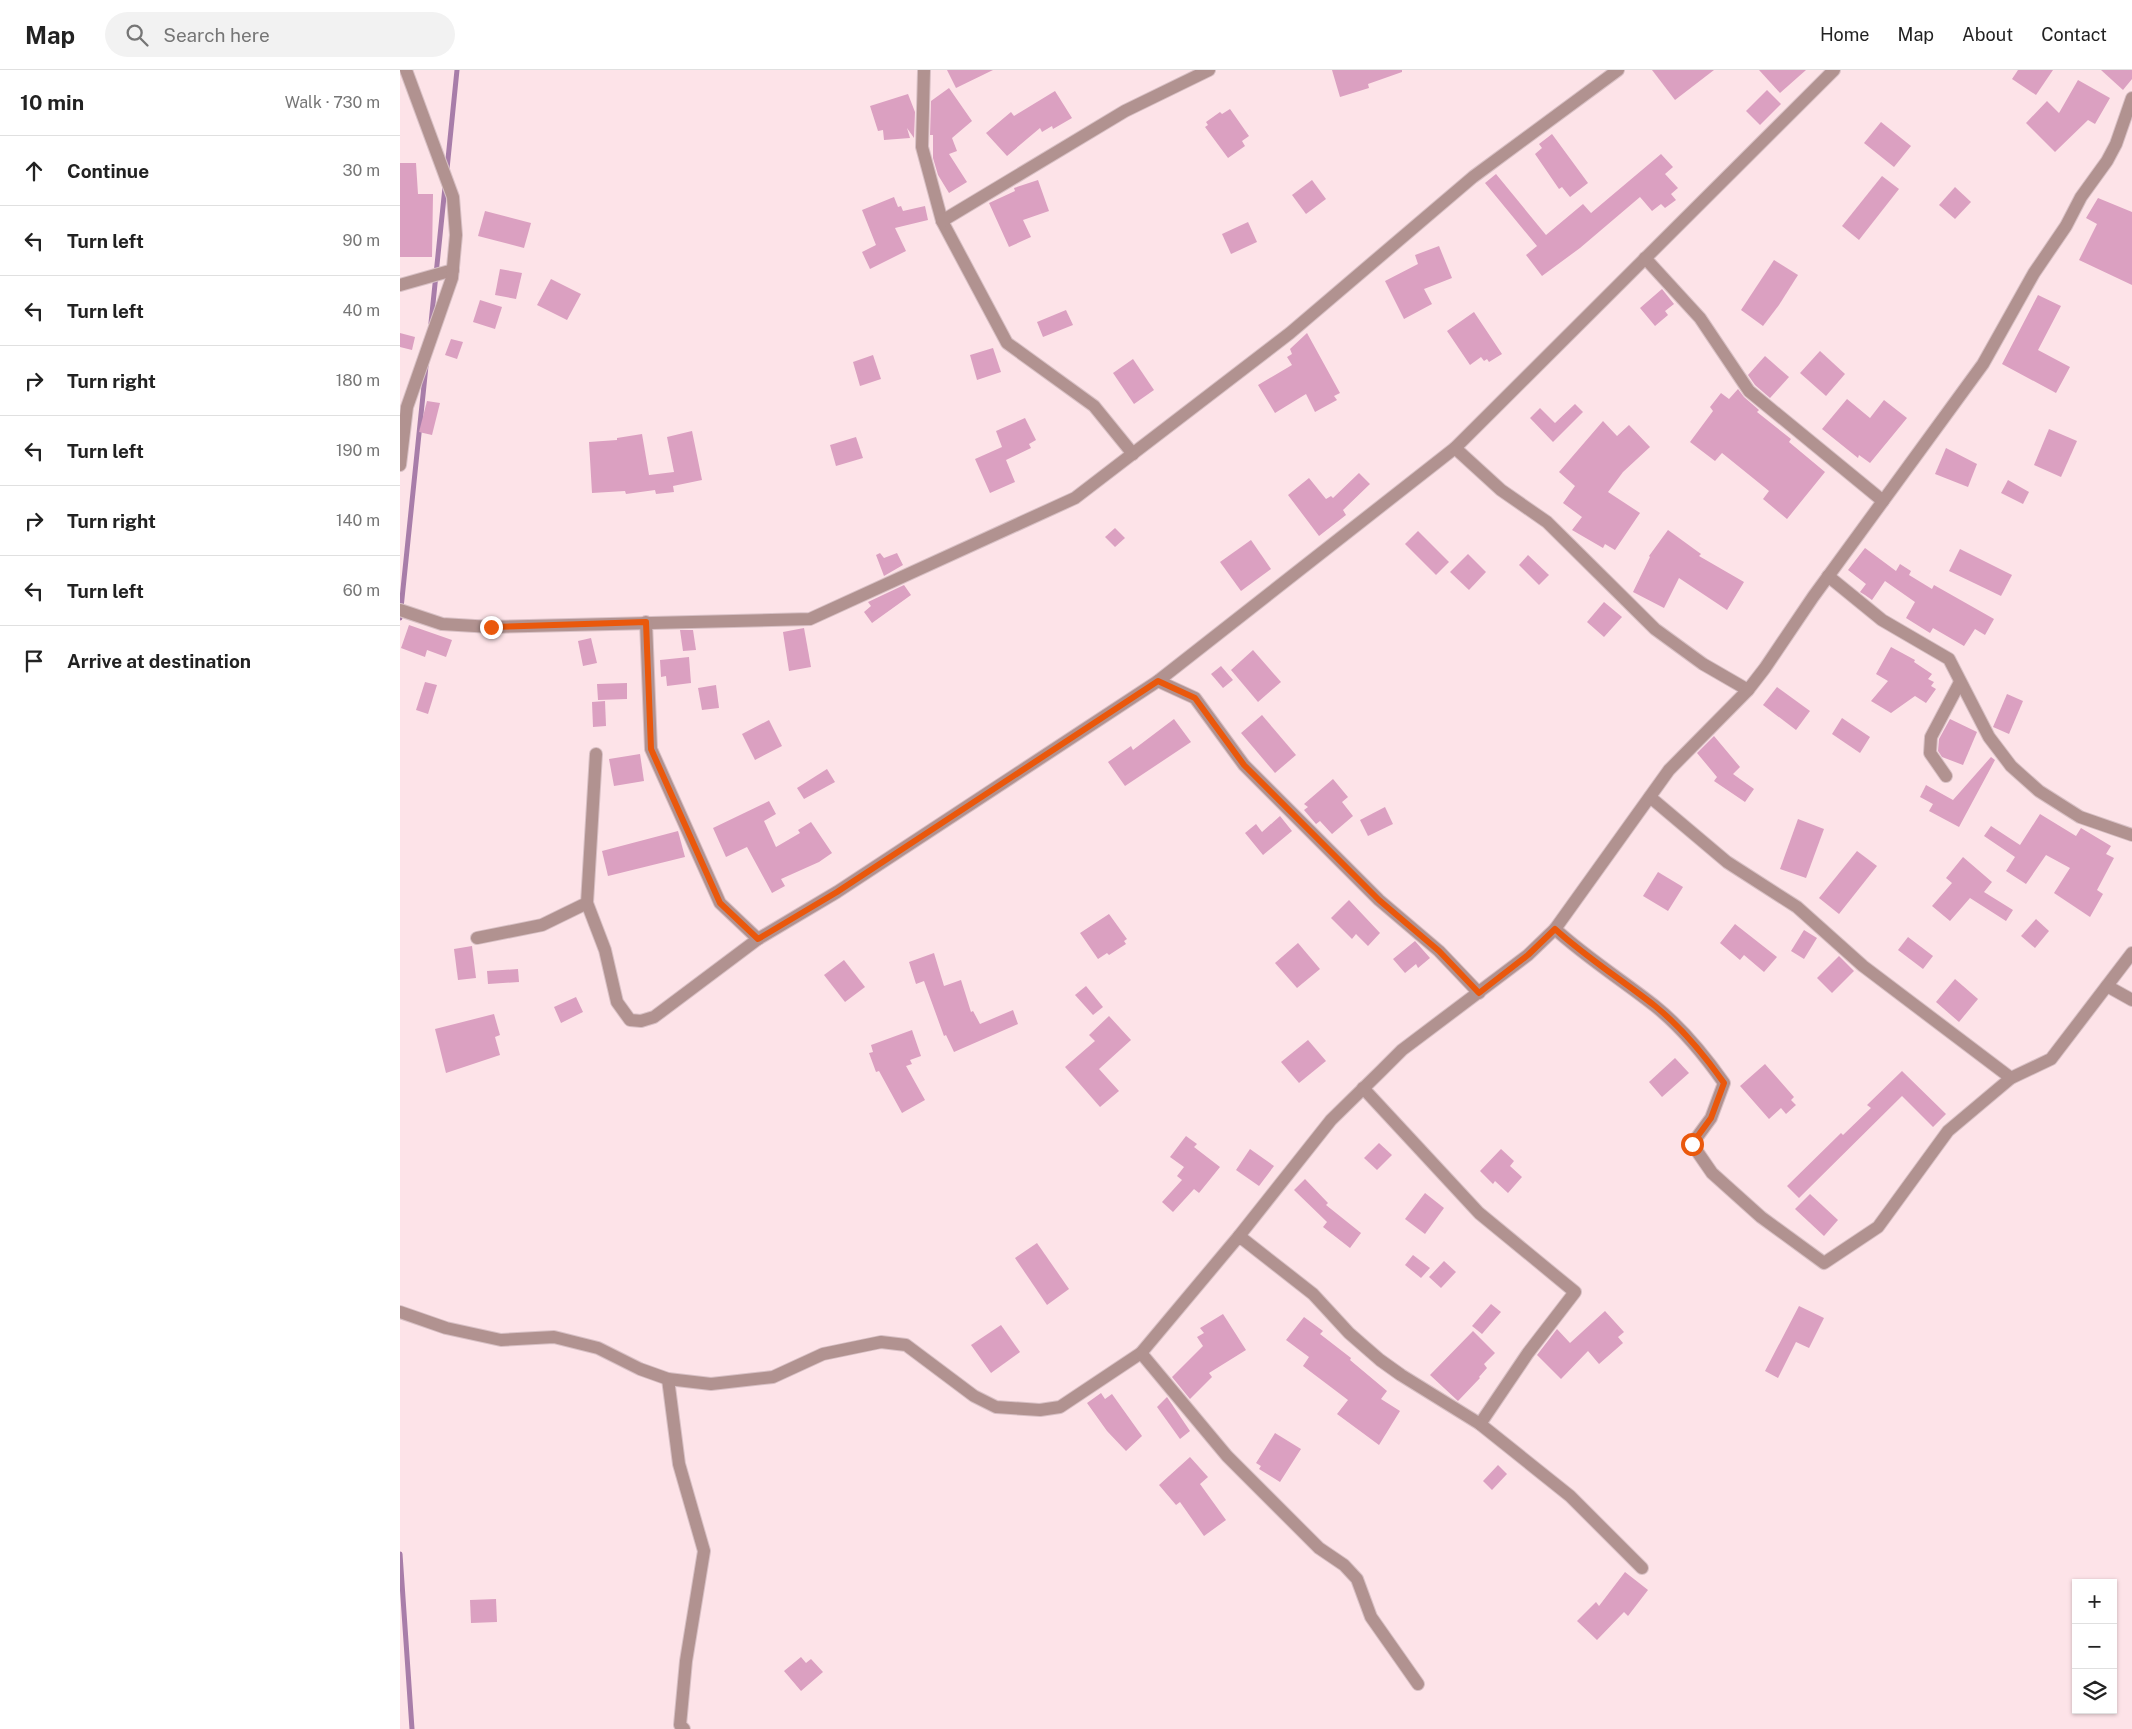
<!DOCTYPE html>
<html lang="en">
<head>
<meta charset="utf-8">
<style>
	:root { --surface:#fff; --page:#f2f2f2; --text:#222; --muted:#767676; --line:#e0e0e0 }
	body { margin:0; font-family:"Public Sans",sans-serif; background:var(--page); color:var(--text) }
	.controls { position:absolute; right:15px; bottom:15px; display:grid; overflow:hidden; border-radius:0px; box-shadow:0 1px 4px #0004 }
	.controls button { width:45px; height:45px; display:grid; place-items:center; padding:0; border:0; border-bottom:1px solid var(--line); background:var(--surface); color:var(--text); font:25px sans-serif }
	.stop { position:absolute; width:15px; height:15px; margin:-11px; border:4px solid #ea580c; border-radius:50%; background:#fff }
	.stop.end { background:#ea580c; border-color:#fff; box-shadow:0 1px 5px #0008 }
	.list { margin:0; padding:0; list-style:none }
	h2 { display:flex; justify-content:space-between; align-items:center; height:65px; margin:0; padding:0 20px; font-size:21px }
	h2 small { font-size:16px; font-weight:400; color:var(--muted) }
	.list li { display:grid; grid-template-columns:32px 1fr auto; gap:15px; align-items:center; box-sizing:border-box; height:70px; padding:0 20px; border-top:1px solid var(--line) }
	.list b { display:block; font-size:19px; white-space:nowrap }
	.list em { font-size:16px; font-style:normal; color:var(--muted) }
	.icon { flex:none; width:28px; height:28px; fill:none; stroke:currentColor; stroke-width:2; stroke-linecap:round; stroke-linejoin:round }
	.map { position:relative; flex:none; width:1732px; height:1659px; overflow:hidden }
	header { display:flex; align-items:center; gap:30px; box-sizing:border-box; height:70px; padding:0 25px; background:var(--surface); border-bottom:1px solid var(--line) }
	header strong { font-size:24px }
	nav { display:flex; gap:28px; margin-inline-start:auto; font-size:18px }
	.search { width:350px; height:45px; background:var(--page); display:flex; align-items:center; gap:12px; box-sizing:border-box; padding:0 18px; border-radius:28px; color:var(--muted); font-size:19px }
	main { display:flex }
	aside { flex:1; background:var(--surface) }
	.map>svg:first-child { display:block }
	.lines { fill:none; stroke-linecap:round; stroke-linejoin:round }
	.stream { stroke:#a87da9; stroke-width:5 }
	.building { fill:#dba0c1 }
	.street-casing { stroke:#d8c0c5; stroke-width:14 }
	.street { stroke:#b19290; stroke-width:12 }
	.route { stroke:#ea580c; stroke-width:6 }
</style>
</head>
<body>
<header>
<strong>Map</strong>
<div class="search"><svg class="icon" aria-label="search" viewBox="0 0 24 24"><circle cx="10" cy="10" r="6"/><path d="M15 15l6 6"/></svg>Search here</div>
<nav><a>Home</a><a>Map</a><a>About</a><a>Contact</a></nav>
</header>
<main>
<aside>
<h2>10 min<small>Walk · 730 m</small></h2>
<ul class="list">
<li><svg class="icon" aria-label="ahead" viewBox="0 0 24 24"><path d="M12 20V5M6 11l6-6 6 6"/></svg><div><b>Continue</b></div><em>30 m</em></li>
<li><svg class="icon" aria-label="left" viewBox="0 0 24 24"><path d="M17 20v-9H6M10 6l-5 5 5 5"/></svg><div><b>Turn left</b></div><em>90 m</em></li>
<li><svg class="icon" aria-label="left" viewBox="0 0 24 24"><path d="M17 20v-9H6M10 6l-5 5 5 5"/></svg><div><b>Turn left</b></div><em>40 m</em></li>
<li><svg class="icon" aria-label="right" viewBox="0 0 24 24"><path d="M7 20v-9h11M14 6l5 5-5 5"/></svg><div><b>Turn right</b></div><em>180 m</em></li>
<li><svg class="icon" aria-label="left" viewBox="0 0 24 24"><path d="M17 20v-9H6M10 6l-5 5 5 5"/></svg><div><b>Turn left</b></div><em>190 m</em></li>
<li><svg class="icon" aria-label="right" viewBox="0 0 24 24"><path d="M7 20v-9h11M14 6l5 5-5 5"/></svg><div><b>Turn right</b></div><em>140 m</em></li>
<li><svg class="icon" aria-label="left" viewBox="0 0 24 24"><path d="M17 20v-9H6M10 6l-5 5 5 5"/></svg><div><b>Turn left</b></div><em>60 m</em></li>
<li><svg class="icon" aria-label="arrive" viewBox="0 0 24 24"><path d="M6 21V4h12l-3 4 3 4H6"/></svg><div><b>Arrive at destination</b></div></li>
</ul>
</aside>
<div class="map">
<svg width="1732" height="1659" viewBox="0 0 1732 1659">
	<rect width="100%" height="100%" fill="#fde3e8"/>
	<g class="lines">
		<!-- stream -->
		<g class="stream">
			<polyline points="47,99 57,0"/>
			<polyline points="31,253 45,117"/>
			<polyline points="0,548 26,296"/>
			<polyline points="0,1484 12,1659"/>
		</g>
	</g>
	<!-- building -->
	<g class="building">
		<polygon points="547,0 593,0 556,18"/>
		<polygon points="932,0 1002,0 1002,2 968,14 969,18 940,27"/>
		<polygon points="1252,0 1314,0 1275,30"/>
		<polygon points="1359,0 1406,0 1380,23"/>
		<polygon points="1618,0 1653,0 1636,25 1612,9"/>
		<polygon points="1701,0 1732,0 1732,9 1723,20"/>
		<polygon points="1678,10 1710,28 1695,54 1688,50 1655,82 1626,53 1647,31 1659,43"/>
		<polygon points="549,18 572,51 552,68 557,81 549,84 567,112 549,123 538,105 533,88 533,65 530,65 531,31"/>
		<polygon points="1367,20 1381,34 1360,55 1346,41"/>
		<polygon points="655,21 672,48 653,59 652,56 642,62 640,58 607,86 586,63 611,42 614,46"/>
		<polygon points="508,24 515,42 514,68 507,58 510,68 484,70 483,60 478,61 470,36"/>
		<polygon points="830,39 849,66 842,71 845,76 828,88 805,57 808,55 806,52 820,42 822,44"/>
		<polygon points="1481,52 1511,76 1494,97 1464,73"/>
		<polygon points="1152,64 1188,113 1170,127 1162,117 1159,119 1135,84 1142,78 1139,74"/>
		<polygon points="1261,84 1273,97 1265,104 1278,118 1271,124 1276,130 1265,138 1261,134 1252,141 1240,127 1180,178 1142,206 1126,185 1137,176 1085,113 1096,104 1146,165 1183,134 1191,143"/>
		<polygon points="0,93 16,93 18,124 33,124 32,187 0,187"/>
		<polygon points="1482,106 1499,119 1459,170 1442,156"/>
		<polygon points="638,110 649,141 623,150 631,167 609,177 589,133 615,121 614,118"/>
		<polygon points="912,110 926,129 906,144 892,125"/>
		<polygon points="1555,117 1571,132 1555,149 1539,135"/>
		<polygon points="494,127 498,137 501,136 503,141 525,136 528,150 495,158 506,181 470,199 462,182 476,175 462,140"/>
		<polygon points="1698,128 1732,142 1732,215 1679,190 1697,154 1686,148"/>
		<polygon points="85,141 131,153 124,178 78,166"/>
		<polygon points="848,152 857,172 831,184 822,164"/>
		<polygon points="1039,176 1052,208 1024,219 1032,234 1004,249 985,211 1018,194 1015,185"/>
		<polygon points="1374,190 1398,205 1379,235 1363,256 1341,240"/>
		<polygon points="100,199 122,203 116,229 95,225"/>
		<polygon points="151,209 181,224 167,250 137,235"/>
		<polygon points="1262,219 1274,234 1265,241 1268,245 1255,256 1240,238"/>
		<polygon points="1638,225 1661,236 1638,280 1670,297 1656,323 1602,294"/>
		<polygon points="80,230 102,237 95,259 73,252"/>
		<polygon points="666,240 673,255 643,267 637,252"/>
		<polygon points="1074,242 1102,284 1089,292 1087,289 1084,291 1081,287 1070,295 1047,261"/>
		<polygon points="0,263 15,267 12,280 0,277"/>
		<polygon points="907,263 940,323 934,326 937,330 915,342 906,324 875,343 858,315 892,295 887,287 892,284 890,279"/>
		<polygon points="51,269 63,272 57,289 45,285"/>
		<polygon points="593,278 601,302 577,310 570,285"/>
		<polygon points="1420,281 1445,304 1426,326 1400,303"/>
		<polygon points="473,285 481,309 460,316 453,292"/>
		<polygon points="1365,286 1389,307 1370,328 1355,315 1348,305"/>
		<polygon points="733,289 754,320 734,334 713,303"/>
		<polygon points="1338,319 1344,327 1359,340 1357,342 1391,369 1389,372 1425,402 1387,449 1363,429 1369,421 1322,383 1315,391 1290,372 1313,341 1310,337 1321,323 1329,329"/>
		<polygon points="1447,329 1470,348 1484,330 1507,348 1470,393 1459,385 1458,388 1422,359"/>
		<polygon points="27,331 40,333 32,365 19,362"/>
		<polygon points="1175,334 1183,342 1153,372 1130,348 1140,338 1155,353"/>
		<polygon points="625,348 636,370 629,374 631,378 606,390 615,412 590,423 575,389 602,377 596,361"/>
		<polygon points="1203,351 1217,366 1229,355 1250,377 1223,402 1208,422 1240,443 1215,480 1205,474 1203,478 1172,460 1182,447 1163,433 1175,416 1159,402"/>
		<polygon points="1649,359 1677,371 1661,407 1634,395"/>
		<polygon points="292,361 302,410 273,416 274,422 256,424 255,420 226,424 225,421 192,423 189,372 217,370 217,368 242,364 249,405 274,402 267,367"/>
		<polygon points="456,367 463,388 436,396 430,375"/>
		<polygon points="1546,378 1577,394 1568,417 1535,404"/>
		<polygon points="959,403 970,414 943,440 946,445 919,466 888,425 909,408 926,429 931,426 933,428"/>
		<polygon points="1608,410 1629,422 1623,434 1601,423"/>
		<polygon points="715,458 725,468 715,477 705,467"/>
		<polygon points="1268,460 1301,484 1299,486 1344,512 1327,540 1279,508 1264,538 1233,522 1250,487 1249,486"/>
		<polygon points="1018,461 1049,492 1036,505 1005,474"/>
		<polygon points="851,470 871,499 841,521 820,492"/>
		<polygon points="1465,478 1496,501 1500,494 1511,501 1509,505 1532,519 1534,515 1594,549 1585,565 1575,559 1564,576 1533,558 1530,563 1506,548 1515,532 1485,511 1472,530 1465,525 1460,522 1466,514 1448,500"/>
		<polygon points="1560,479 1612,505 1601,526 1549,501"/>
		<polygon points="480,483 484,488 497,483 503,495 484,506 476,485"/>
		<polygon points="1068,484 1086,502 1069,520 1050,502"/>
		<polygon points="1128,485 1149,505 1139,515 1119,495"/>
		<polygon points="504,515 511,525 472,553 464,542 471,536 468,532"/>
		<polygon points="1204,532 1222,547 1204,567 1187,552"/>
		<polygon points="9,555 52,570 46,587 27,580 25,587 1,578"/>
		<polygon points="404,558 411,597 389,601 383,562"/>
		<polygon points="280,560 293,560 296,580 283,581"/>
		<polygon points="191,568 197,593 183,596 178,571"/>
		<polygon points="1491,577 1515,590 1514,592 1532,604 1528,609 1534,612 1531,616 1536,619 1526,633 1515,626 1491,643 1471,631 1488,611 1476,604"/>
		<polygon points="853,580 881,612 858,632 831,600"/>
		<polygon points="289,587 291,613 267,616 266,606 261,607 260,590"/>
		<polygon points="821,596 833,610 823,618 811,604"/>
		<polygon points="25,612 37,615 28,644 16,640"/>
		<polygon points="227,613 227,629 198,630 197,614"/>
		<polygon points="316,615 319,638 302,640 298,618"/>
		<polygon points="1377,617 1410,641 1396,660 1363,635"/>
		<polygon points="1607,624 1623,631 1609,664 1593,657"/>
		<polygon points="205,631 206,656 193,657 192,632"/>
		<polygon points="862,645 896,685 875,703 841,663"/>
		<polygon points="1442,648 1470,667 1460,683 1432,664"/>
		<polygon points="774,649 791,672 725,716 708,692 731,676 733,680"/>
		<polygon points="1550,649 1577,662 1563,695 1542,687 1538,681 1539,669"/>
		<polygon points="369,650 382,676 355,690 342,664"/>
		<polygon points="1314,666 1340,697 1333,704 1354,719 1345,732 1314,711 1317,707 1297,683"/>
		<polygon points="240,684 244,711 214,716 209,689"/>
		<polygon points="1591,687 1595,690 1559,757 1529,741 1533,734 1520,727 1526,715 1553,730"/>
		<polygon points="427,699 435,712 404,729 397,718"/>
		<polygon points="933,709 948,727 942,732 953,746 932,764 920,751 916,754 904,740 908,737 904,734"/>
		<polygon points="369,731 376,744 364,751 376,777 400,763 398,760 411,752 432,783 419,792 381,809 385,816 372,823 347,777 326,787 313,758"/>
		<polygon points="985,737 993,754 968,766 960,750"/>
		<polygon points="1640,744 1676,766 1681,758 1711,776 1706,784 1714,788 1697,820 1703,824 1690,847 1654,823 1670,798 1646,785 1626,814 1606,801 1615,787 1584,766 1591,756 1620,775"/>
		<polygon points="880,746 892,761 863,785 845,763 856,754 862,762"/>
		<polygon points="1398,749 1424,759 1406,808 1380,799"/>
		<polygon points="278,761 285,787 208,806 202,781"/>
		<polygon points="1457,781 1477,796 1439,844 1419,828"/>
		<polygon points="1563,787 1592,812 1584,822 1613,840 1606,851 1570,828 1550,851 1532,836 1552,813 1546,808"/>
		<polygon points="1258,802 1283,817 1268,841 1243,826"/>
		<polygon points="949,830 980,863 968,876 956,864 952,869 931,848"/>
		<polygon points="709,844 727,869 724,871 726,874 709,885 707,883 698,889 680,863"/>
		<polygon points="1636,849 1649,861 1635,878 1621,866"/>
		<polygon points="1335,854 1377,887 1364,902 1344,885 1340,890 1320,873"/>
		<polygon points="1404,860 1417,868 1404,889 1391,881"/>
		<polygon points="1508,867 1533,886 1523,899 1498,880"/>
		<polygon points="1015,871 1030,888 1018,898 1016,894 1005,903 993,889"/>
		<polygon points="898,873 920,899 897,918 875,893"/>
		<polygon points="72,876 76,908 58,910 54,879"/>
		<polygon points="534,883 544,916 561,910 571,942 573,941 580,954 613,940 618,954 554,982 546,965 544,966 524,911 516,914 509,892"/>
		<polygon points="1439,886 1454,901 1432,923 1417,908"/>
		<polygon points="444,890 465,917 445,932 424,905"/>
		<polygon points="118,899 119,912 88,914 87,901"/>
		<polygon points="1555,909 1578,929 1559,952 1536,932"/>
		<polygon points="686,916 703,937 693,945 675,925"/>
		<polygon points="176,927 183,942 161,953 154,937"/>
		<polygon points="94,944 100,965 95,967 100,985 46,1003 35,959"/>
		<polygon points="709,946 731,970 699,999 719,1021 700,1037 665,997 695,971 689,965"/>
		<polygon points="512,960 521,986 510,990 512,994 506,996 525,1030 502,1043 479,1001 476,1002 469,983 473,982 471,975"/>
		<polygon points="908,970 926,991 899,1013 881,992"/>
		<polygon points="1275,988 1289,1003 1262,1027 1249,1012"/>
		<polygon points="1365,994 1394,1027 1391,1030 1396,1035 1386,1044 1381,1038 1369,1049 1340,1016"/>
		<polygon points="1502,1001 1546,1044 1533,1057 1502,1026 1399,1128 1387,1116 1441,1063 1443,1065 1471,1038 1467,1035"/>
		<polygon points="786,1066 797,1074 794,1077 820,1097 799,1123 794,1119 773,1142 762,1132 782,1110 777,1106 784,1097 770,1087"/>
		<polygon points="979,1073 992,1085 977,1100 964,1088"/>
		<polygon points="850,1079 874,1096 859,1116 836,1100"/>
		<polygon points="1101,1079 1114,1091 1110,1096 1122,1107 1108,1123 1095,1111 1093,1114 1080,1101"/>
		<polygon points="905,1109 928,1133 926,1135 961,1163 950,1178 923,1157 927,1152 894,1120"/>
		<polygon points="1025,1123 1044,1138 1025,1164 1005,1149"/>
		<polygon points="1410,1124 1438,1150 1424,1166 1395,1139"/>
		<polygon points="637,1173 669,1219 647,1235 615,1188"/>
		<polygon points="1013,1185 1030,1198 1021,1208 1005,1195"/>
		<polygon points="1044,1191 1056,1202 1041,1218 1029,1207"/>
		<polygon points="1091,1234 1101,1242 1082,1264 1072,1256"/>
		<polygon points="1399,1236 1424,1248 1409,1278 1396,1272 1378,1308 1365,1301"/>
		<polygon points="1205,1241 1224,1262 1218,1267 1223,1273 1199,1294 1188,1281 1161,1309 1137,1285 1157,1259 1170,1273"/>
		<polygon points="823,1244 846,1280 809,1303 812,1307 790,1329 772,1307 803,1276 797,1267 804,1263 800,1258"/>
		<polygon points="904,1247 923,1261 920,1264 951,1288 950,1290 987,1321 981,1329 1000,1341 979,1375 937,1344 948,1330 903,1296 909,1287 886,1270"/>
		<polygon points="601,1255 620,1282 591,1303 571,1275"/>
		<polygon points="1073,1261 1095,1283 1084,1294 1087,1298 1079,1307 1080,1308 1058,1331 1030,1305"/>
		<polygon points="701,1323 705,1329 712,1324 742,1366 726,1381 707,1361 687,1333"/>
		<polygon points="767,1327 790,1361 780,1369 757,1337"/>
		<polygon points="875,1363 901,1379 880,1412 859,1399 861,1396 856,1393"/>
		<polygon points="790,1387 808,1407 800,1414 826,1450 804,1466 780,1432 776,1435 759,1415"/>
		<polygon points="1098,1395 1107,1404 1092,1420 1083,1411"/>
		<polygon points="1225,1502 1248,1520 1228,1546 1224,1542 1197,1570 1177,1551 1196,1532 1199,1536"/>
		<polygon points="96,1529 97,1552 71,1553 70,1530"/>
		<polygon points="401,1587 406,1593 411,1589 423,1602 401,1621 384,1601"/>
	</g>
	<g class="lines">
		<defs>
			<g id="street">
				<polyline points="524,0 522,77 542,151 607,273 694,336 733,384"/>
				<polyline points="542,151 725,41 809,0"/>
				<polyline points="1245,188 1300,248 1349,321 1483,431"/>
				<polyline points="0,215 53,200"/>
				<polyline points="1055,378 1101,420 1147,452 1255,559 1303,594 1348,620"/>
				<polyline points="0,395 7,337 52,208 56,165 53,127 6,0"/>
				<polyline points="1428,506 1482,550 1549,589 1589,667 1611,696 1639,721 1680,747 1732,765"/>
				<polyline points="0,540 42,554 91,557 410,549 675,428 890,263 1073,107 1218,0"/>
				<polyline points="246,552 251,679 320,833 358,869"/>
				<polyline points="758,611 795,628 844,695 979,830 1039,881 1079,923"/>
				<polyline points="1546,706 1530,683 1531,667 1560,612"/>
				<polyline points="1250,727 1327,792 1397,837 1463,896 1611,1008"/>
				<polyline points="187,833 205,880 217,932 230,950 241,951 254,947 358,869 437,822 758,611 1055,378 1434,0"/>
				<path d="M1155 859C1187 888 1222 910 1255 936 1281 957 1305 986 1324 1013L1311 1048 1292 1074 1312 1103 1361 1147 1424 1193 1478 1157 1548 1061 1611 1008 1651 989 1732 883"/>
				<polyline points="77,868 142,855 187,833 196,684"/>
				<polyline points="1707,916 1732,930"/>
				<polyline points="963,1018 1079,1143 1175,1222 1128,1283 1080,1354"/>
				<polyline points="839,1166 931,1050 981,1001 1002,980 1128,885 1155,859 1269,700 1348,620 1365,598 1413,527 1583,294 1634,203 1666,156 1681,127 1707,91 1716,74 1732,28"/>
				<polyline points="0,1242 46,1258 101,1270 154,1267 198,1278 240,1299 268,1309 311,1314 373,1307 423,1284 481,1272 506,1275 574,1326 596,1337 640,1340 660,1337 741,1283 839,1166 913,1224 949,1263 980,1290 1001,1305 1080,1354 1170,1426 1242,1498"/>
				<polyline points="741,1283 827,1386 919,1478 944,1495 957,1509 971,1547 1018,1614"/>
				<polyline points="268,1309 279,1394 304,1481 286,1591 280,1655 284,1659"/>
			</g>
		</defs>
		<!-- street casing -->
		<use href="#street" class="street-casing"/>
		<!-- street -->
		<use href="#street" class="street"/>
	</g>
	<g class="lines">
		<!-- route -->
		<path class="route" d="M91 557 246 552 251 679 320 833 358 869 437 822 758 611 795 628 844 695 979 830 1039 881 1079 923 1128 885 1155 859C1187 888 1222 910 1255 936 1281 957 1305 986 1324 1013L1311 1048 1292 1074"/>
	</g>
</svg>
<div class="controls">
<button>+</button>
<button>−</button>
<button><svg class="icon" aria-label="layers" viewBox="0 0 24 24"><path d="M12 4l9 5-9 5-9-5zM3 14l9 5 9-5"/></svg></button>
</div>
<div class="stop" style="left:1292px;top:1074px"></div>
<div class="stop end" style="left:91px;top:557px"></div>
</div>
</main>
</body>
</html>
